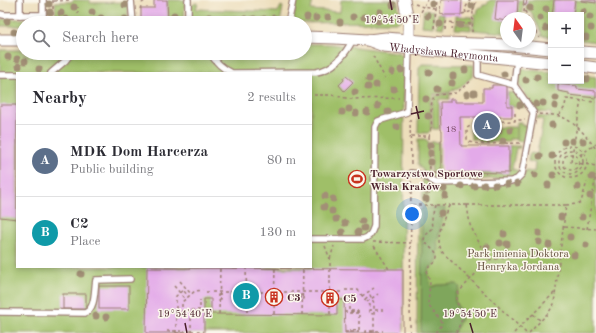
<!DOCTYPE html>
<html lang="en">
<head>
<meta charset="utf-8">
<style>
	:root { --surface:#fff; --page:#f7f7f7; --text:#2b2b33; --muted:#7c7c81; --line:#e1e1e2; --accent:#2563eb }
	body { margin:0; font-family:"Old Standard TT",serif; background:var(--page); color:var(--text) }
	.controls { position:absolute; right:12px; top:12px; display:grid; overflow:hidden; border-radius:0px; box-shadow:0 2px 6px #0003 }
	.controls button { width:36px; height:36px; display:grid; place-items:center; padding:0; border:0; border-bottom:1px solid var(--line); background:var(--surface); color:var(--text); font:20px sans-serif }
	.compass { position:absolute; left:500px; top:12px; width:36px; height:36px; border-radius:50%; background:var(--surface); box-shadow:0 2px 6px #0003; rotate:346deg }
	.you { position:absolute; left:412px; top:214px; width:14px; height:14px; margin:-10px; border:3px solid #fff; border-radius:50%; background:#1a73e8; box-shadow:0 0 0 6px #1a73e833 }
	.badge { display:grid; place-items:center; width:26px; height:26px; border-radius:50%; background:var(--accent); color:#fff; font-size:13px; font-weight:700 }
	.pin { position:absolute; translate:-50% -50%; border:2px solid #fff; box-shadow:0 1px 4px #0006 }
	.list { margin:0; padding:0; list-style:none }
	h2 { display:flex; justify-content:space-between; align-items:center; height:52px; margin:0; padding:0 16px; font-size:17px }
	h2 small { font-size:13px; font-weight:400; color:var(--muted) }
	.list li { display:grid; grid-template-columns:26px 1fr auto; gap:12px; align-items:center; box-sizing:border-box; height:72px; padding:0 16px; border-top:1px solid var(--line) }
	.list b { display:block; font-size:15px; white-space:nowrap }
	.list p { margin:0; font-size:13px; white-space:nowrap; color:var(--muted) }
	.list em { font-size:13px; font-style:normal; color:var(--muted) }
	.icon { flex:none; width:22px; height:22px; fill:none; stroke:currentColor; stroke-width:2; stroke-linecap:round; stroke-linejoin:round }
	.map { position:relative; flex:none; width:596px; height:333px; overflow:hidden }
	.search { position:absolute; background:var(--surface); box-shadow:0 2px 6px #0003; left:16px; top:16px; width:296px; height:44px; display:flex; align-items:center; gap:10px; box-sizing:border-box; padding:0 14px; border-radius:22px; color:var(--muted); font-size:15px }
	.panel { position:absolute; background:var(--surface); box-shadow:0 2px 6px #0003; left:16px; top:72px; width:296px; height:196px; border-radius:0px }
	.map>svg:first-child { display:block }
	.green { fill:#9fbf68; stroke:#746f4a; fill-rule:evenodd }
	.forest { fill:#7fa65c; stroke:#646244 }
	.building { fill:#e3aae9 }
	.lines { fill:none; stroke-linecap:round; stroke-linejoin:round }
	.service-casing { stroke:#9c7e73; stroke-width:8 }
	.minor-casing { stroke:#9c7e73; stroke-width:13 }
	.path { stroke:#9c7e73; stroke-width:1.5; stroke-dasharray:3 3; stroke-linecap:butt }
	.service { stroke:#fff; stroke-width:5.5 }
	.minor { stroke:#fff; stroke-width:11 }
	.tree { fill:#a28f76 }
	.ticks { fill:none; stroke:#4a1f2b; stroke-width:1.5 }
	.labels { text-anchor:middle; stroke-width:3; stroke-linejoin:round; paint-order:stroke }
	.number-label { font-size:9px; fill:#70425a }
	.street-label { font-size:11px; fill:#4a1f2b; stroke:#fbf7ec }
	.poi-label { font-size:11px; font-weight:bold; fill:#4a1f2b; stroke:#fbf7ec; text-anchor:start }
	.park-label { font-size:11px; fill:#644f3d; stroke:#fbf7ec }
	.ticks-label { font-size:10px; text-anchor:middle; fill:#4a1f2b; stroke:#fbf7ec; stroke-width:3; stroke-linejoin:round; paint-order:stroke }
</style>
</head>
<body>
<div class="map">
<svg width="596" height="333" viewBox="0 0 596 333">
	<rect width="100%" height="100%" fill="#fbf7ec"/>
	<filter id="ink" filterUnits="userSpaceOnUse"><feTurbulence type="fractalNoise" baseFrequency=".025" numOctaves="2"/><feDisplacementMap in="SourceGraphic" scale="8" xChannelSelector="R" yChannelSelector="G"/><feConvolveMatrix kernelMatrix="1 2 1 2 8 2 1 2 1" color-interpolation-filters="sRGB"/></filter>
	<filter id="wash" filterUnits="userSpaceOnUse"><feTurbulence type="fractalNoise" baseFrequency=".012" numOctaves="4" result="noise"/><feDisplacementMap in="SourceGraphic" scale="16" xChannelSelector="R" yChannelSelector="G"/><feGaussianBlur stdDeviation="0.9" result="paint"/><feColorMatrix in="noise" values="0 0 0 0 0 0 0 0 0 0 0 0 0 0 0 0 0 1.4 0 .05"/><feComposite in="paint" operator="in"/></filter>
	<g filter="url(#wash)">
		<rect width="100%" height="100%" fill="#eddebb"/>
		<!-- green -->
		<g class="green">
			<polygon points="73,0 90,0 90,3 125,2 128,6 128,23 56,23 55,2 72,2"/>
			<polygon points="167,0 185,0 184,23 162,23 162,21 168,21"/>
			<polygon points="297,0 313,0 311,10 340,12 341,0 397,0 401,20 398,22 297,23 297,21 293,21"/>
			<polygon points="490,0 497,0 500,20 506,21 506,33 473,30 475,13 477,15 478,9 482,8 483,5 486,5"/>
			<polygon points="518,0 524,0 521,18 517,18"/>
			<polygon points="527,0 554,0 552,15 551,15 551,37 540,36 542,34 530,10 527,12 526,9"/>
			<polygon points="575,0 596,3 596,42 581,40 581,15 573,15"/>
			<polygon points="196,3 198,3 196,9 278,12 281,6 283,7 280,23 192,23 190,17 191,6"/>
			<polygon points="424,10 434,11 433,27 422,26"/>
			<polygon points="438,13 444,14 443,28 437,27"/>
			<polygon points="456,16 472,17 472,23 456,22"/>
			<polygon points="3,19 48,19 48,23 23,23 23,26 0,26 0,20"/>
			<polygon points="456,24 471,25 471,30 455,29"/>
			<path d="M305 44H332L395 52 400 53 404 58 403 333H0V50H23V53H305ZM17 73H311V267H17Z"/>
			<polygon points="422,64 474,65 473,76 458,89 451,90 451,92 434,94 430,101 431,130 428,133 418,133 419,67"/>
			<polygon points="519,69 551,72 551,81 581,81 581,75 596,77 596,333 417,333 418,211 422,208 423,178 435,185 512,183 522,179 526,171 534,172 535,163 528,161 530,153 537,154 543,120 536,118 539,116 551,117 551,113 539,112 535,109 518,83"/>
			<polygon points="516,92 526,107 512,107 512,106 507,106 507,93"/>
			<polygon points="448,94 452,94 449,96 449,99 439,99 439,129 433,129 432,102 435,96"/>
			<polygon points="517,122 521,122 521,125 527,126 525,141 517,141"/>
			<polygon points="516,127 516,139 509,139 509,142 479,142 479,139 471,139 471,128"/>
			<polygon points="418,139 425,139 428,141 428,175 423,172 423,169 421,169 418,164"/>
			<polygon points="431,142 439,142 439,171 431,172"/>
			<polygon points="509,146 520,146 520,148 516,148 512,169 519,171 517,175 510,178 462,180 462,174 509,173"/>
			<polygon points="431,174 459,175 459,180 436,180 431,177"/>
		</g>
		<!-- forest -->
		<path class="forest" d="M422 208H445L437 243 439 250 436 252C439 260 437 263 430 268L428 273 431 287 438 285 457 284 460 288C447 306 464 305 461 318 460 323 456 328 454 333H421Z"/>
		<g id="blocks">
			<!-- building -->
			<g class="building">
				<polygon points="154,0 167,0 168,21 141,21 141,8 154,8"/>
				<polygon points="441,0 462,0 461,15 444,15 444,14 440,13"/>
				<polygon points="497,0 518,0 517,18 506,18 506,21 495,19"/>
				<polygon points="524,0 527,0 526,5 523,5"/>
				<polygon points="554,0 575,0 573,15 552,15"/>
				<polygon points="581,0 596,0 596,3 581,1"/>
				<polygon points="346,76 353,82 344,91 339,85 344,80 343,78"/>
				<polygon points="558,84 577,86 577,89 596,91 596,98 569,95 569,93 558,91"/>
				<polygon points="492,85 507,85 507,106 512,106 512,117 460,117 461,146 509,146 509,173 441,172 441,140 442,140 442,130 441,130 440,102 450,102 450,99 455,99 455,102 483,102 483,88 492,88"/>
				<polygon points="0,105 17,105 17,219 0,217"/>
				<polygon points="147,268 403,269 403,333 345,333 344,300 337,300 337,315 211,314 211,299 204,299 204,333 146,333"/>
				<rect x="99" y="286" width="30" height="23"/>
				<rect x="63" y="294" width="23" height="15"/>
			</g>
		</g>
	</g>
	<g filter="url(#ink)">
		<use href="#blocks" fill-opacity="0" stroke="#9c7e73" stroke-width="1"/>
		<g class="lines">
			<defs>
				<g id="service">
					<polyline points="20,0 20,15"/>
					<polyline points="131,0 133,23"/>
					<polyline points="0,14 4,15 43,15 43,0"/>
					<polyline points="188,23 188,0"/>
					<polyline points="288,23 293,0"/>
					<path d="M210 53C215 61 223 69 232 73L316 72C333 70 346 54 353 39"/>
					<polyline points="51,73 65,61 71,53"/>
					<polyline points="0,75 17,75"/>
					<polyline points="514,85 517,60"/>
					<polyline points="411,173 423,175 436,183 511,181 517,179 522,174 533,115 533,112 514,85 478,75 478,56"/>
					<path d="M311 239H363C370 237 372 232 374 226L375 127 378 121 381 120 407 112 409 48"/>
					<path d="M0 312 85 313C96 308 94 290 96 280L130 279"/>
				</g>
				<g id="minor">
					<polyline points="404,0 409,25 409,46"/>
					<polyline points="305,37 335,38 368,40 386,38 443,43 510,45 551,49"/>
					<polyline points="0,40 23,40"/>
					<path id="s1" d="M368 40 384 46 551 63"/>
					<polyline points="581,52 596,53"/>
					<polyline points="581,66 596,68"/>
				</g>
			</defs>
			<!-- service casing -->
			<use href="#service" class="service-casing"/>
			<!-- minor casing -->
			<use href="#minor" class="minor-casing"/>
			<!-- path -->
			<g class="path">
				<polyline points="53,0 53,23"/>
				<polyline points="54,1 71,0"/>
				<polyline points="415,4 423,7 436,9"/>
				<polyline points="78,7 78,8"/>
				<polyline points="140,9 142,3 146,0"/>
				<polyline points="78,11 78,13"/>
				<polyline points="473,11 477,0"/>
				<polyline points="525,11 528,18"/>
				<polyline points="466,13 465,9 470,0"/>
				<polyline points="462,14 473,11 472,32"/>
				<polyline points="418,17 428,0"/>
				<polyline points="523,18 525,5"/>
				<polyline points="161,21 161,23"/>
				<polyline points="530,21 539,38"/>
				<polyline points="434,29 437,0"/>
				<polyline points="445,30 446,22 472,24"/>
				<polyline points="452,30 453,23"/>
				<polyline points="373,56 385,78"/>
				<polyline points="314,95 332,95 350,99 399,98"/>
				<polyline points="581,100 571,162 596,166"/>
				<polyline points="515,113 515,120"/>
				<path d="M539 114C547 115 557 114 564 118 577 124 588 138 596 149"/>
				<polyline points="559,115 565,107 566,99 596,102"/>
				<polyline points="410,119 411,165"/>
				<polyline points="411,136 429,136 430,170"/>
				<path d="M429 136C435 122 427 108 435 95L456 93 472 80"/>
				<polyline points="520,143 479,144 469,142 467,139 467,128 477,122 515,121 515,120 525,120"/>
				<circle cx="571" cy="162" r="16"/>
				<circle cx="571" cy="162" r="12"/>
				<circle cx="571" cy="162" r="8"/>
				<polyline points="580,155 596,144"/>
				<polyline points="434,173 461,175"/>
				<polyline points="412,205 450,205"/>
				<path d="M435 205 432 218 433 228 426 235 424 239C426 247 441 252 436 261 434 264 431 265 428 268L427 273 430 282 428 304 442 322 441 326 436 333"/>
				<polygon points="467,205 566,205 560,253 539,252 488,260 470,225"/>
				<path d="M467 205H450L447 209C443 223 433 241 444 254L526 333"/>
				<polyline points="566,205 577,204 581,202 587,182"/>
				<polyline points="564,227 596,229"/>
				<polyline points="587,229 596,175"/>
				<polyline points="373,242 411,243"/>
				<polyline points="325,246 330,259 330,315"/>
				<polyline points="374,246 389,269"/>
				<polyline points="330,259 334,246"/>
				<polyline points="246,267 247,314"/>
				<polyline points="180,281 191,294"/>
				<polyline points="174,286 185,299"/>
				<polyline points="345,290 358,290 369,305 369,313 373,314"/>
				<polyline points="206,292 343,292"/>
				<rect x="218" y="295" width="3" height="4"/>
				<rect x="244" y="295" width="4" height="4"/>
				<rect x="273" y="295" width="3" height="4"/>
				<rect x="300" y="295" width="4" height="4"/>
				<rect x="328" y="295" width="4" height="4"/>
				<polyline points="362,296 374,288"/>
				<polyline points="365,299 370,295 374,303 374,333"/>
				<polyline points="349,301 349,311 358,311"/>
				<polyline points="367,302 378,294"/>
				<polyline points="164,310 182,310"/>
				<polyline points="191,310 200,310 200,300"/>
				<polyline points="369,310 383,310"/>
				<polyline points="344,312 359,312 359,333"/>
				<polyline points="176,313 182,313 182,302 195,291 203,290"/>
				<polyline points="191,313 200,312"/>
				<polyline points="349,313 358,313"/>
				<polyline points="219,314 220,267"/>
				<polyline points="274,314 275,267"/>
				<polyline points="533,314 541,321"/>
				<polyline points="302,315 303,267"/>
				<polyline points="167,331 185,331 185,333"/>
				<polyline points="191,331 199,331 199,333"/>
				<polyline points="345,332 359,332"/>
				<polyline points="364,332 374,332"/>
				<polyline points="176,333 176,296 183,290 189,297"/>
				<polyline points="176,333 186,333"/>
				<polyline points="191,333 191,312 204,312"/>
				<polyline points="191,333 204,332"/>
				<polyline points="350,333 350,330 359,331"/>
				<polyline points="366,333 366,331 383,331"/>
				<polyline points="410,333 411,181"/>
				<polyline points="456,333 463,317 462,312 456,301 458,293 488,260"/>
				<polyline points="514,333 555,292"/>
				<polyline points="529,333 549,312 554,304 560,253"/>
			</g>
			<!-- service -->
			<use href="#service" class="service"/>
			<!-- minor -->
			<use href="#minor" class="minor"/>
		</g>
		<!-- trees -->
		<g class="tree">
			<circle cx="49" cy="4" r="3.5"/>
			<circle cx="433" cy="4" r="3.5"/>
			<circle cx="125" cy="5" r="3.5"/>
			<circle cx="393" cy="5" r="3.5"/>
			<circle cx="472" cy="6" r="3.5"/>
			<circle cx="74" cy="7" r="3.5"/>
			<circle cx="530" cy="8" r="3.5"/>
			<circle cx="546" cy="9" r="3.5"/>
			<circle cx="583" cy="11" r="3.5"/>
			<circle cx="50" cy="12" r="3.5"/>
			<circle cx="92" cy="12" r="3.5"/>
			<circle cx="380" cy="12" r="3.5"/>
			<circle cx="61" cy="13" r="3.5"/>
			<circle cx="174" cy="15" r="3.5"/>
			<circle cx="428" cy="16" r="3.5"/>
			<circle cx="209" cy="17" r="3.5"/>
			<circle cx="307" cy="17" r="3.5"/>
			<circle cx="328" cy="17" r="3.5"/>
			<circle cx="353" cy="17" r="3.5"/>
			<circle cx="364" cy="17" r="3.5"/>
			<circle cx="590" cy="17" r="3.5"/>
			<circle cx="101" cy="18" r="3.5"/>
			<circle cx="274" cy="18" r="3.5"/>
			<circle cx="316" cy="18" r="3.5"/>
			<circle cx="540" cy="18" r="3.5"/>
			<circle cx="66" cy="19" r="3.5"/>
			<circle cx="125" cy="19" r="3.5"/>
			<circle cx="196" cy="19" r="3.5"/>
			<circle cx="225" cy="19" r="3.5"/>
			<circle cx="235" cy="19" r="3.5"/>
			<circle cx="245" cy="19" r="3.5"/>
			<circle cx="254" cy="19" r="3.5"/>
			<circle cx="264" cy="19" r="3.5"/>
			<circle cx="7" cy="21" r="3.5"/>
			<circle cx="378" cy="21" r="3.5"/>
			<circle cx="340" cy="22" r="3.5"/>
			<circle cx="440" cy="24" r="3.5"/>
			<circle cx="460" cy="25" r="3.5"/>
			<circle cx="546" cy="28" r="3.5"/>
			<circle cx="591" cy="28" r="3.5"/>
			<circle cx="14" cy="32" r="3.5"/>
			<circle cx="586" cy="37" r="3.5"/>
			<circle cx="8" cy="57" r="3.5"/>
			<circle cx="17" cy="59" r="3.5"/>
			<circle cx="25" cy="61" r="3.5"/>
			<circle cx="19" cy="66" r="3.5"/>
			<circle cx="39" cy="69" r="3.5"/>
			<circle cx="401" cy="70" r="3.5"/>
			<circle cx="465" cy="70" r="3.5"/>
			<circle cx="392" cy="72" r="3.5"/>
			<circle cx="429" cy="72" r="3.5"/>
			<circle cx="504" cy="74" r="3.5"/>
			<circle cx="453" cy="76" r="3.5"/>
			<circle cx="537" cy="77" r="3.5"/>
			<circle cx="369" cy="79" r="3.5"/>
			<circle cx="587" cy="79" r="3.5"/>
			<circle cx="526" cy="80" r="3.5"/>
			<circle cx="452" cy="83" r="3.5"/>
			<circle cx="376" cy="85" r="3.5"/>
			<circle cx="368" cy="87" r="3.5"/>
			<circle cx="394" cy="89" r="3.5"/>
			<circle cx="437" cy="89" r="3.5"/>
			<circle cx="355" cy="92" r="3.5"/>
			<circle cx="474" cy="93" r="3.5"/>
			<circle cx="467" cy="94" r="3.5"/>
			<circle cx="556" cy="98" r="3.5"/>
			<circle cx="426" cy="99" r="3.5"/>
			<circle cx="543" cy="103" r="3.5"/>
			<circle cx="536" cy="104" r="3.5"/>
			<circle cx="520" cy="105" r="3.5"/>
			<circle cx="378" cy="106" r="3.5"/>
			<circle cx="555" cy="106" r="3.5"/>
			<circle cx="349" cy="109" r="3.5"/>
			<circle cx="342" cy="112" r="3.5"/>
			<circle cx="367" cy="112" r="3.5"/>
			<circle cx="388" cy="112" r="3.5"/>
			<circle cx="356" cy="113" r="3.5"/>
			<circle cx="428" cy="116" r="3.5"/>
			<circle cx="552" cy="125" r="3.5"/>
			<circle cx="397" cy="127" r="3.5"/>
			<circle cx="479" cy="129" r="3.5"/>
			<circle cx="499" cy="130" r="3.5"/>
			<circle cx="510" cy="130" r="3.5"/>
			<circle cx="484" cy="134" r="3.5"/>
			<circle cx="493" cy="135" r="3.5"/>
			<circle cx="503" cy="141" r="3.5"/>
			<circle cx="572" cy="141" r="3.5"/>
			<circle cx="583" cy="141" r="3.5"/>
			<circle cx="564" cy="142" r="3.5"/>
			<circle cx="431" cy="145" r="3.5"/>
			<circle cx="431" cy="153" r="3.5"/>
			<circle cx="540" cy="156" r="3.5"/>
			<circle cx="552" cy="156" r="3.5"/>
			<circle cx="431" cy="162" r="3.5"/>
			<circle cx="535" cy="175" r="3.5"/>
			<circle cx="553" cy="175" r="3.5"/>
			<circle cx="592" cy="177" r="3.5"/>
			<circle cx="507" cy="184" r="3.5"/>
			<circle cx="517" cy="184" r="3.5"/>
			<circle cx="484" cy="185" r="3.5"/>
			<circle cx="495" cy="185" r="3.5"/>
			<circle cx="548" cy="185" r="3.5"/>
			<circle cx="461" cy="186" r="3.5"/>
			<circle cx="474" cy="186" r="3.5"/>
			<circle cx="578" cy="187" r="3.5"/>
			<circle cx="444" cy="189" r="3.5"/>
			<circle cx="427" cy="191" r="3.5"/>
			<circle cx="325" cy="196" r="3.5"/>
			<circle cx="445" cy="196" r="3.5"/>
			<circle cx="590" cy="196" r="3.5"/>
			<circle cx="333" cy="199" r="3.5"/>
			<circle cx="426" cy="199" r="3.5"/>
			<circle cx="324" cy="207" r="3.5"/>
			<circle cx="332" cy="211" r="3.5"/>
			<circle cx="441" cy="213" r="3.5"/>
			<circle cx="561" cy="217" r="3.5"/>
			<circle cx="582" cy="217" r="3.5"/>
			<circle cx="336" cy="219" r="3.5"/>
			<circle cx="362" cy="221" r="3.5"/>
			<circle cx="345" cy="223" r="3.5"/>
			<circle cx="364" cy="228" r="3.5"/>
			<circle cx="342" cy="232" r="3.5"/>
			<circle cx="358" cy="232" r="3.5"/>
			<circle cx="539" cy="233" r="3.5"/>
			<circle cx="504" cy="234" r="3.5"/>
			<circle cx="570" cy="237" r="3.5"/>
			<circle cx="539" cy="242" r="3.5"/>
			<circle cx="500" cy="243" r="3.5"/>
			<circle cx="507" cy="244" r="3.5"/>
			<circle cx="549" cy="245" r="3.5"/>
			<circle cx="586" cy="245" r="3.5"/>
			<circle cx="487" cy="247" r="3.5"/>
			<circle cx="574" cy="255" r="3.5"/>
			<circle cx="81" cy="274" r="3.5"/>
			<circle cx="96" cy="316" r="3.5"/>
			<circle cx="106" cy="317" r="3.5"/>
		</g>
	</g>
	<!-- ticks -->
	<path class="ticks" d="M390 0 392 10M416 106 419 119M411 114 424 111M185 323 187 333M470 323 473 333"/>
	<!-- icons -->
	<defs>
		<symbol id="stadium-ring" viewBox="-11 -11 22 22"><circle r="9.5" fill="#fbf7ec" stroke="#c8321e" stroke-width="1.5"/><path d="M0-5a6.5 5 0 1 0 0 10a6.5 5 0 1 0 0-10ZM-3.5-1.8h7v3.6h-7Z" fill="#c8321e"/></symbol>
		<symbol id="building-ring" viewBox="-11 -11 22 22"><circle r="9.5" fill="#fbf7ec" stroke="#c8321e" stroke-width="1.5"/><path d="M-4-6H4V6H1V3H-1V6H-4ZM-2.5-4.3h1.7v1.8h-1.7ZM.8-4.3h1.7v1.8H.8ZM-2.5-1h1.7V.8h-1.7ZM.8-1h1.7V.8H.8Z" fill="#c8321e"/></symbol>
	</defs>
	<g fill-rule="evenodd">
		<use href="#stadium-ring" x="347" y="169" width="20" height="20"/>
		<use href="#building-ring" x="264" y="287" width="20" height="20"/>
		<use href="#building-ring" x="320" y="288" width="20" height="20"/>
	</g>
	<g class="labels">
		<!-- number labels -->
		<g class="number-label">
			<text x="451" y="132">18</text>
		</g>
		<!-- street labels -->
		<g class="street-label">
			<text dy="4" stroke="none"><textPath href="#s1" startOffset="77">Władysława Reymonta</textPath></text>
		</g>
		<!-- poi labels -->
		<g class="poi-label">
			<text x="370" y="177">Towarzystwo Sportowe<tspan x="370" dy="13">Wisła Kraków</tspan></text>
			<text x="287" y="301">C3</text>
			<text x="343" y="302">C5</text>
		</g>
		<!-- park labels -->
		<g class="park-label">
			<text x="518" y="257">Park imienia Doktora<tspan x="518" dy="13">Henryka Jordana</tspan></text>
		</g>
	</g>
	<g class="ticks-label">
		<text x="392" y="23">19°54'50"E</text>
		<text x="185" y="317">19°54'40"E</text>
		<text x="470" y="317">19°54'50"E</text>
	</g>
</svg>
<div class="controls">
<button>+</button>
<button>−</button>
</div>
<svg class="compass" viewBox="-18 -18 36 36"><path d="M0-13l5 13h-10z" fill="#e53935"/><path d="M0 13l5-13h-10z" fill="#7c7c81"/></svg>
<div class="you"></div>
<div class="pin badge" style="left:487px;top:126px;background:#5c6f8a">A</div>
<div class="pin badge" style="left:246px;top:296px;background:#0f9aa8">B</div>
<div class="search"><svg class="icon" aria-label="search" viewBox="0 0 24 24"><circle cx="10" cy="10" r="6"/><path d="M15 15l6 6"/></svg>Search here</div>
<section class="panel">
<h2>Nearby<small>2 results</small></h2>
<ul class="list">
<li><span class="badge" style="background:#5c6f8a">A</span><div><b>MDK Dom Harcerza</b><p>Public building</p></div><em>80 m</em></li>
<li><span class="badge" style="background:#0f9aa8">B</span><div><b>C2</b><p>Place</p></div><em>130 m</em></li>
</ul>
</section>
</div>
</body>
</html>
